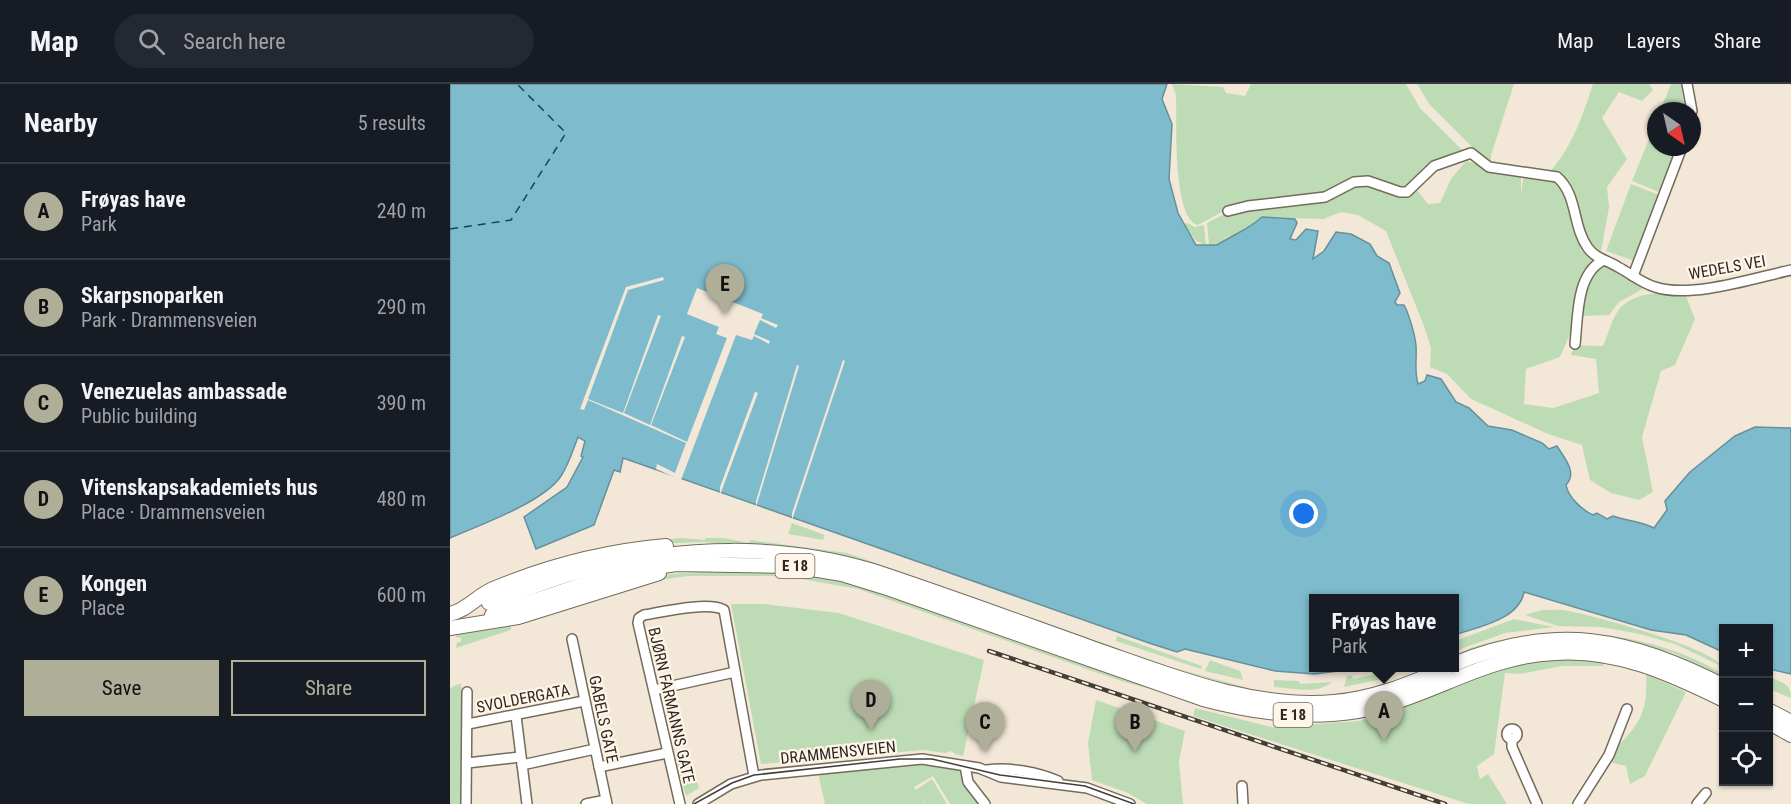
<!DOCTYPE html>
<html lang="en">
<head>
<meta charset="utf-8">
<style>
	:root { --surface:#171b24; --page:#242831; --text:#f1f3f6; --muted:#9ea1a6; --line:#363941; --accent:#afaf99 }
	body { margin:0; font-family:"Roboto Condensed",sans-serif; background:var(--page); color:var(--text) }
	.controls { position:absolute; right:18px; bottom:18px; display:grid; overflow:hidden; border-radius:0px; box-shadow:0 2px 4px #0004 }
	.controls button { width:54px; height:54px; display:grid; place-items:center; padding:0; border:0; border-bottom:2px solid var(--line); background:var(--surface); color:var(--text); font:30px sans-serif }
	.compass { position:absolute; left:1197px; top:18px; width:54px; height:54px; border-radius:50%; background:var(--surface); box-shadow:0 2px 4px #0004; rotate:146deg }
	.you { position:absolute; left:854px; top:430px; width:21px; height:21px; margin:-15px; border:4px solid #fff; border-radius:50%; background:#1a73e8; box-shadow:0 0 0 9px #1a73e833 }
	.badge { display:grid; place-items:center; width:39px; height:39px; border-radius:50%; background:var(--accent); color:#111; font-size:20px; font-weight:700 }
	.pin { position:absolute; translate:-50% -50px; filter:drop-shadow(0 2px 3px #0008) }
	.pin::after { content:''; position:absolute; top:32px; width:21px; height:18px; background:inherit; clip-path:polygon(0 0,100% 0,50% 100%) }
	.popup { position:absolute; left:859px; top:510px; width:150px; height:78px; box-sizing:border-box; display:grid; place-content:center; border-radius:0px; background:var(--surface); filter:drop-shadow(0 2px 4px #0005); font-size:20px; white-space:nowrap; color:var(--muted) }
	.popup b { font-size:22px; color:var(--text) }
	.popup::after { content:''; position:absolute; left:50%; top:100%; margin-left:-12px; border:12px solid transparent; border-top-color:var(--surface) }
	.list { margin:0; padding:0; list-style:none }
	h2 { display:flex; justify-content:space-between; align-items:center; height:78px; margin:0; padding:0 24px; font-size:26px }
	h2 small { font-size:20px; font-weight:400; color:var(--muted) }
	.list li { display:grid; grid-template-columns:39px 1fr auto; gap:18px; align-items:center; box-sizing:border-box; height:96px; padding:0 24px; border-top:2px solid var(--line) }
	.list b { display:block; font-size:22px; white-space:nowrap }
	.list p { margin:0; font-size:20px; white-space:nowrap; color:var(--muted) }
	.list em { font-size:20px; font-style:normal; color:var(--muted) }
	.actions { display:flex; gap:12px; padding:18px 24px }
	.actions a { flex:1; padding:14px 0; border:2px solid var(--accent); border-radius:0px; text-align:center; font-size:21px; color:var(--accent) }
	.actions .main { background:var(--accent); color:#111 }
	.icon { flex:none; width:33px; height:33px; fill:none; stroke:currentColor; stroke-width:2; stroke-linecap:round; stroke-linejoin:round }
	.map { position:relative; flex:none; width:1341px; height:720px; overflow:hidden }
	header { display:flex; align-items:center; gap:36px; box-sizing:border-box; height:84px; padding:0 30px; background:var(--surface); border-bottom:2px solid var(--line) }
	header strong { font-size:28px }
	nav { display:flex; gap:33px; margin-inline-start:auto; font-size:21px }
	.search { width:420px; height:54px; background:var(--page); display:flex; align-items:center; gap:15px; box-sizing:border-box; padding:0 21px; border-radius:33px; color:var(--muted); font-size:22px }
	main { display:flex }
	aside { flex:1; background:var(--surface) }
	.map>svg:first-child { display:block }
	.green { fill:#bddcb5 }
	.water { fill:#7ebccd; stroke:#66909a; stroke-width:1.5 }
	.pier { fill:#f3e8d7 }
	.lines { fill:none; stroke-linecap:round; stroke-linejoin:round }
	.ferry { stroke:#114855; stroke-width:1.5; stroke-dasharray:8 6; stroke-linecap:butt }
	.minor-casing { stroke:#746b5b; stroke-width:12 }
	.highway-casing { stroke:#746b5b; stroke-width:16 }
	.minor { stroke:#fff; stroke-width:9 }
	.highway { stroke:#fff; stroke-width:14 }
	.tram { stroke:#433e36; stroke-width:1.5 }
	.rail-casing { stroke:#433e36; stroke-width:4.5 }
	.rail { stroke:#fff5e8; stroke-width:2; stroke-dasharray:7; stroke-linecap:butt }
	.labels { text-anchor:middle; stroke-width:4.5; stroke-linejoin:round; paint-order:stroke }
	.shield { fill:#fff5e8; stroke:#6c665d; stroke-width:1.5 }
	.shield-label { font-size:15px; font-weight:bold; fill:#2d2922 }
	.street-label { font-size:16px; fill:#2d2922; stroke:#fff5e8 }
</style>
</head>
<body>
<header>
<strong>Map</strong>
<div class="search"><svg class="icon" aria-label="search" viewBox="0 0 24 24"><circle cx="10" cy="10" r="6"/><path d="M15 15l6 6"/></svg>Search here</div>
<nav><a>Map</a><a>Layers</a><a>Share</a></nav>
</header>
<main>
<aside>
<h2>Nearby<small>5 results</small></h2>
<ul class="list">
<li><span class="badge">A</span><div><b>Frøyas have</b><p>Park</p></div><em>240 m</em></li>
<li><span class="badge">B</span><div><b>Skarpsnoparken</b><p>Park · Drammensveien</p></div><em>290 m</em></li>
<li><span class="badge">C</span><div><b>Venezuelas ambassade</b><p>Public building</p></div><em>390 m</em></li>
<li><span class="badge">D</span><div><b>Vitenskapsakademiets hus</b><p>Place · Drammensveien</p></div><em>480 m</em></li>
<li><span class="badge">E</span><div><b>Kongen</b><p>Place</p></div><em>600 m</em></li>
</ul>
<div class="actions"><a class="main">Save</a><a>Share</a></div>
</aside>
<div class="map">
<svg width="1341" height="720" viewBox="0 0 1341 720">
	<rect width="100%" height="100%" fill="#f3e8d7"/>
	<!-- green -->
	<g class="green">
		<path d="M722 0 773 3 776 9 795 12 801 0H956L970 24 1015 69 973 84 963 101 978 120 990 119 1001 95 1016 77 1071 91V110L1074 89 1096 92C1121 66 1132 34 1143 0H1199L1203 6 1192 17 1169 8 1152 34 1177 75 1157 103 1159 123 1151 168 1147 171 1129 165 1146 175 1137 185 1126 236 1110 273 1076 285 1074 320 1103 324 1149 309 1146 275 1121 271 1124 261 1153 262C1158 251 1163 231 1171 223 1188 206 1214 209 1235 210L1245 235 1225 281 1211 287 1192 353 1203 408 1189 416 1161 409 1140 396 1132 361 1098 350 1021 315 997 290 980 283 981 264 974 242 936 147 908 131 891 128 873 135 812 133 789 150 777 153 767 161H759L757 139 778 128 777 125 748 141C722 135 727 34 726 11Z"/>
		<polygon points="967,0 1064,0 1041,71 1041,80 1022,67 1021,62 980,21"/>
		<polygon points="1221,0 1231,0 1235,27 1210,27"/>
		<polygon points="1206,38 1206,63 1226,63 1209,108 1182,97"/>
		<polygon points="1181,100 1209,111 1185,177 1156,167"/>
		<polygon points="737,139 745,143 754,141 756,161 746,157 734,141"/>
		<path d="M1154 180 1193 205 1169 218 1159 231 1133 232C1135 210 1136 194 1154 180Z"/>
		<polygon points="342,439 375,451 373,456 338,450"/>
		<polygon points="232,454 255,456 256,454 274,454 298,459 301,456 397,469 721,583 813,608 813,610 295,462 255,458 200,460 206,456"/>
		<polygon points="264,487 347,489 386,495 732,613 674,598 408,505 334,492 238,492 210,496 71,538 196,497 221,490"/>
		<polygon points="281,520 314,520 389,529 534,576 513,672 505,670 502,667 495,669 474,666 311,680"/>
		<path d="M1092 526C1101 526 1110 525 1119 527 1147 533 1261 563 1273 583L1225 560 1190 550 1151 543 1108 542 1075 531Z"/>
		<polygon points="1064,535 1104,543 1055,549 1005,567 1005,557"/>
		<polygon points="61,540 61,546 6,564 7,558 11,558 11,554 6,553 6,547"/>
		<path d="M1116 548C1172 550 1225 561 1273 590L1272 592 1223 569 1160 553 1135 551 1005 574C1019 556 1092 550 1116 548Z"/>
		<polygon points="667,552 752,582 751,585 666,557"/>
		<polygon points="1115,574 1154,577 1153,582 1112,582 1070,590 1055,589 1044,670 1027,682 1030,695 1038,690 1057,720 1019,720 743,632 745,624 821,643 910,637 1027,591 1074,578"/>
		<polygon points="760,576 790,587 793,596 755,587"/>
		<polygon points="936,584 941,584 938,594 894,603 897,592 902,591 903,595 935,588"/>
		<path d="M1196 590 1236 608 1195 692 1180 700 1176 682 1155 677C1184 643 1199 637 1196 590Z"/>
		<path d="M1320 593C1332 599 1341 599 1341 614L1319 605Z"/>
		<path d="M824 596 849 597 850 600 882 598C867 611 843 604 824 603Z"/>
		<polygon points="11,599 12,720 0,720 0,604"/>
		<polygon points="646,616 735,647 729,677 733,720 697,720 678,709 642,696 638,659"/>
		<polygon points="236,666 249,704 236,712 225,672"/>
		<polygon points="482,678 507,682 533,720 500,720 483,692 464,703 466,706 482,695 497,720 475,720 472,715 474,720 375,720 368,689"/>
	</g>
	<!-- water -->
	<path class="water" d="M0 0H717L712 15 722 40 719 95 728 129 746 161H767C784 150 798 146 812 133L845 135 847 139 840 155 846 156 856 145 868 147 863 175 874 167 886 148 901 150 920 160 927 172 939 179 950 209 945 218 947 221H954C959 230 965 251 966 262 967 275 964 287 968 300L975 297 977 291 991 295 1006 318 1019 324 1038 342 1062 346 1092 359 1099 365 1107 362C1114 374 1128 388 1116 401 1118 413 1132 426 1143 431L1147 429 1157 435 1163 432C1177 437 1190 437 1204 444L1217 426 1215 417 1240 388 1285 352 1305 343 1341 344V590L1319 585 1318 544H1274L1273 568 1236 551 1201 546 1074 508C1069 536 1027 543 1005 551L1004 514H864V584H913L864 590 825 587 735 565 727 568 702 560 173 374 170 388 164 386 144 441 86 465 74 433 117 403 133 373 131 372 135 357 128 353C123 366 119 380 111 392 94 418 30 441 0 454Z"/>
	<!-- pier -->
	<g class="pier">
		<polygon points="213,193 214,196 178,206 138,315 173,329 208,231 211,232 174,329 200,341 232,252 235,253 201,341 237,358 277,254 266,250 269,243 237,230 247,204 313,230 311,234 328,241 326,244 310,236 304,250 320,257 319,260 304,252 302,256 286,251 231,396 206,385 207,380 225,389 236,359 138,316 134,326 130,325 176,203"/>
		<polygon points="393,276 395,277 342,436 342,429"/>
		<polygon points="347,281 349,282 306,423 306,417"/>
		<polygon points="305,308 308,309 270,411 270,403"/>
	</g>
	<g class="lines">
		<!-- ferry -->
		<polyline class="ferry" points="0,145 61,136 116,49 67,0"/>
		<defs>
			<g id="minor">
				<polyline points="1237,0 1242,27"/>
				<path d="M778 127 798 122 875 113 904 98 918 97 950 108H957L984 82 1021 69 1039 83 1107 93C1128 111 1122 142 1138 164 1146 175 1157 176 1168 183 1180 189 1191 199 1205 203 1241 215 1304 194 1341 186"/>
				<polyline points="1183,192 1232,63"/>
				<path d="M1125 260C1128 234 1126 191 1152 177"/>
				<polyline points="122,555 157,720"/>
				<polyline points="204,606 285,588"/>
				<polyline points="66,632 77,720"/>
				<polyline points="18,640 134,617"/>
				<circle cx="1062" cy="650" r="5"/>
				<polyline points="1062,655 1062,663 1087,720"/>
				<polyline points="17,679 70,673"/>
				<polyline points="72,681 145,665"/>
				<polyline points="515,682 518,698 535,720"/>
				<polyline points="149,683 217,669"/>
				<path d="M537 686C559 683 587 688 608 697"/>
				<polyline points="792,702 793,720"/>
				<polyline points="16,720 17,608"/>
				<polyline points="136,720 156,716"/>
				<path d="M230 720 188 539 189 534 194 531C212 528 259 517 274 526L304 692"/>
				<polyline points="248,720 281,700 311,691 472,675 529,684 551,693 637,704 680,720"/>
				<polyline points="1128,720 1159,671 1177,625"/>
				<polyline points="1247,720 1256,709"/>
			</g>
			<g id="highway">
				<path d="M39 519C72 507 105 493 138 485 230 462 332 459 423 487 496 511 569 538 642 564 720 591 800 625 884 618 924 615 961 599 997 584"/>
				<path d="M0 530C17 526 27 512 43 505 98 482 158 467 216 462"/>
				<path d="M42 531 167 489 226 480 344 482 392 490 434 503 753 615C820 633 888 639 954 615 1005 597 1050 571 1105 569 1167 565 1219 589 1274 616"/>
				<polyline points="0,544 68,533 209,489"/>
				<path d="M1004 580C1107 538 1178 554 1274 602"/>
				<polyline points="1318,626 1341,638"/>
				<polyline points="1318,638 1341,651"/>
			</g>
		</defs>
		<!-- minor casing -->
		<use href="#minor" class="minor-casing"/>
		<!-- highway casing -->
		<use href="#highway" class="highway-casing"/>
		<!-- minor -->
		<use href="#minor" class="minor"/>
		<!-- highway -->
		<use href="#highway" class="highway"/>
		<!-- tram -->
		<polyline class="tram" points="244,720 282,699 304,691 450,675 482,675 550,691 635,702 684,720"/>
		<defs>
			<polyline id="rail" points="539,567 995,720"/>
		</defs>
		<!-- rail casing -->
		<use href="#rail" class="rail-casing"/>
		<!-- rail -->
		<use href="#rail" class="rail"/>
	</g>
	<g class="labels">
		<!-- shield labels -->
		<g class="shield">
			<rect x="325.5" y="470" width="39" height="24" rx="4.5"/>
			<rect x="823.5" y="619" width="39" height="24" rx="4.5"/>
		</g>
		<g class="shield-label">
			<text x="345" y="487">E 18</text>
			<text x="843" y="636">E 18</text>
		</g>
		<!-- street labels -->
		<g class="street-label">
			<text transform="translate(1277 183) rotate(-10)" y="6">WEDELS VEI</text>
			<text transform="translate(73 614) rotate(-11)" y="6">SVOLDERGATA</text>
			<text transform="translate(222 621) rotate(77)" y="6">BJØRN FARMANNS GATE</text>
			<text transform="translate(154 635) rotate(78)" y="6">GABELS GATE</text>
			<text transform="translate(388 668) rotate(-6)" y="6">DRAMMENSVEIEN</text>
		</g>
	</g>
</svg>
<div class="controls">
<button>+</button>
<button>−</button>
<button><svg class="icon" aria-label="locate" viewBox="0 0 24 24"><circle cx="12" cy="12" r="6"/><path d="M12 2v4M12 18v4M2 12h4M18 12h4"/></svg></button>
</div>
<svg class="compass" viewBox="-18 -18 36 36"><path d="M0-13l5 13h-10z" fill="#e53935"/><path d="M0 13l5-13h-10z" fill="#9ea1a6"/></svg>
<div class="you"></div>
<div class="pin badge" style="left:934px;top:657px">A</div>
<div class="popup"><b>Frøyas have</b>Park</div>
<div class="pin badge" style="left:685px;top:668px">B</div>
<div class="pin badge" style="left:535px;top:668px">C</div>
<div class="pin badge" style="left:421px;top:646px">D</div>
<div class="pin badge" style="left:275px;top:230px">E</div>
</div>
</main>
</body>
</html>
